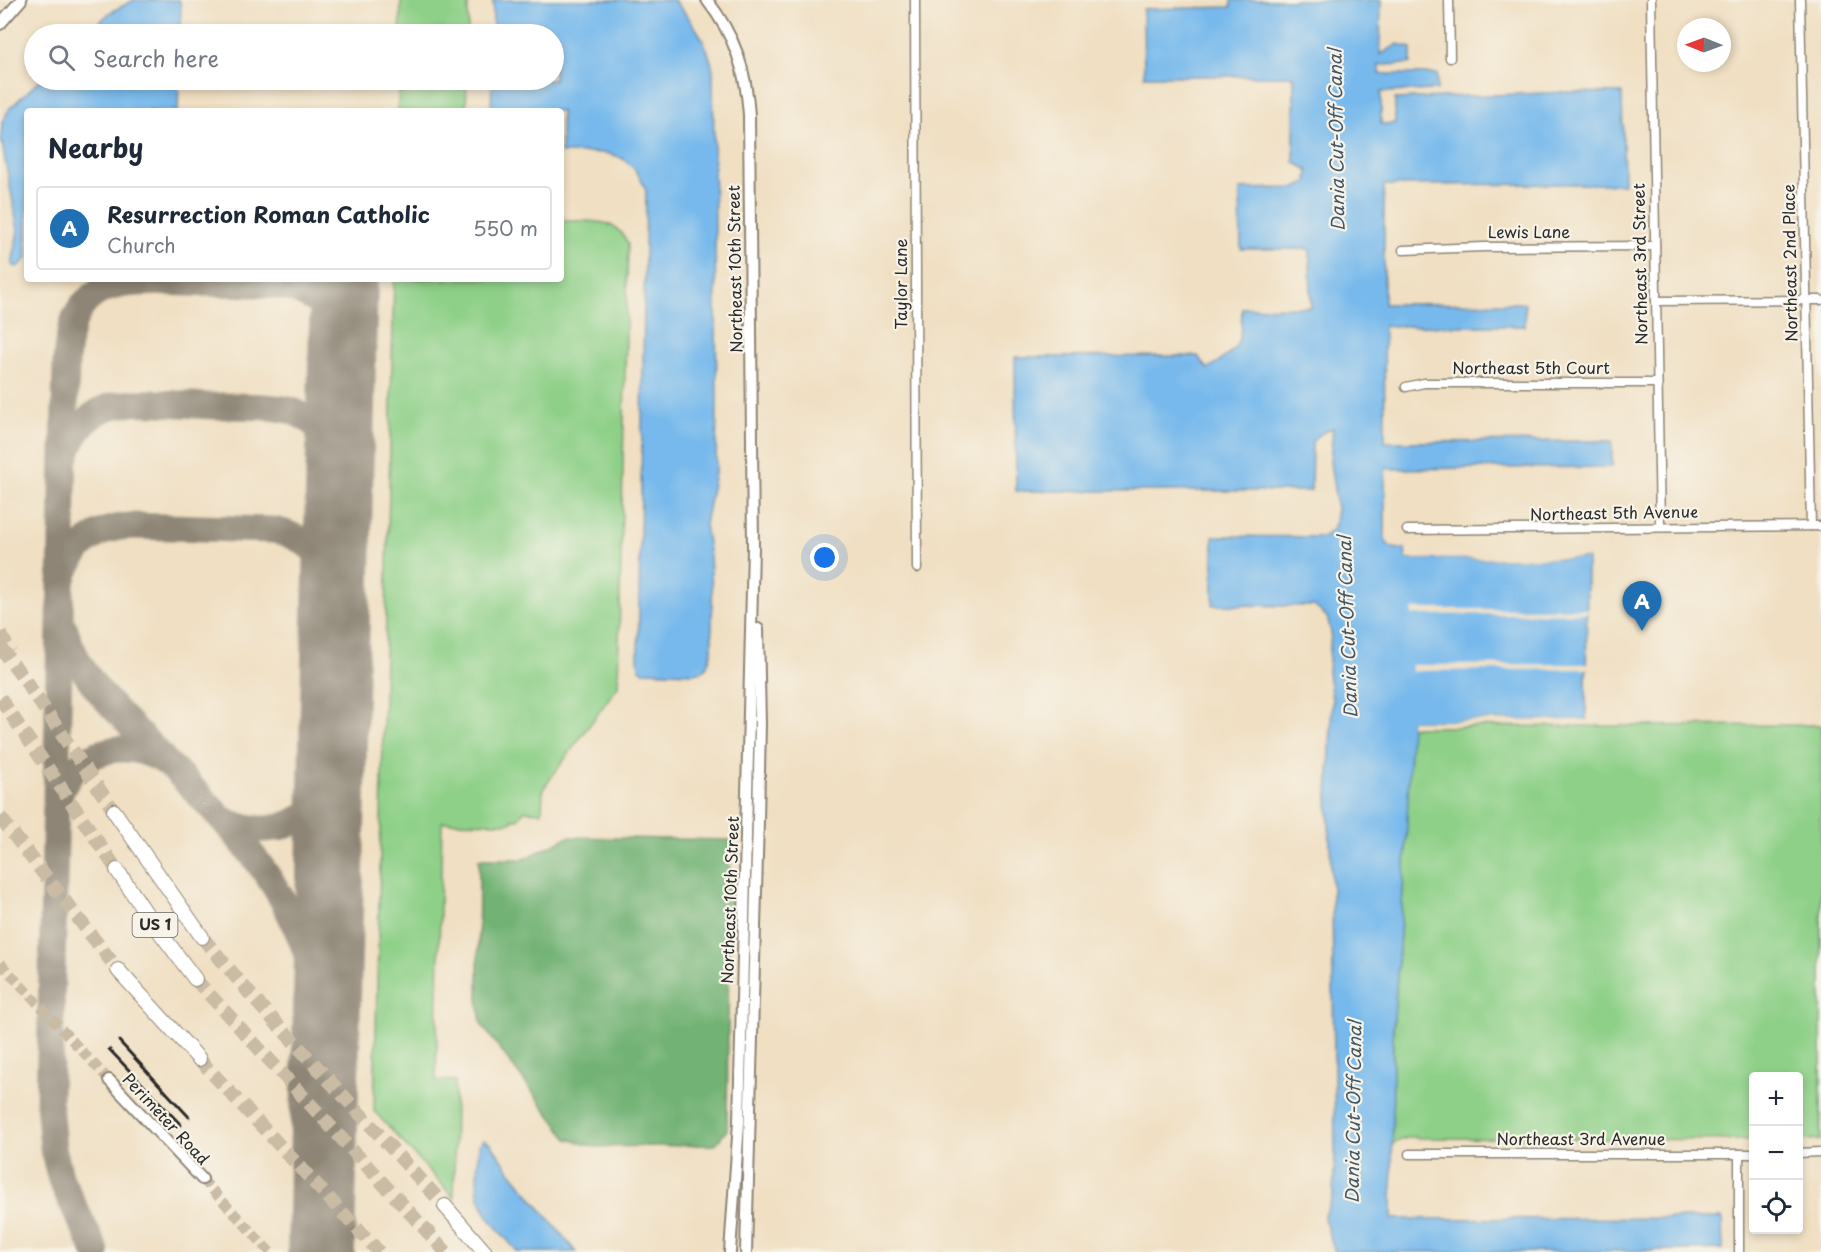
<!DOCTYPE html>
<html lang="en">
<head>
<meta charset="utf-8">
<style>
	:root { --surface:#fff; --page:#f2f2f3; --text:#1f2937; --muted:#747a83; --line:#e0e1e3; --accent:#1f6fb2 }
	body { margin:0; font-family:"Playpen Sans",sans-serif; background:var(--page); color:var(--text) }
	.controls { position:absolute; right:18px; bottom:18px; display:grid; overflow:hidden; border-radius:6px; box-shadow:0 3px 9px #0003 }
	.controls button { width:54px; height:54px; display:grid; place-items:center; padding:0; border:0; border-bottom:2px solid var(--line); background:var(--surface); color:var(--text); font:30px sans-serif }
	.compass { position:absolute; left:1677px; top:18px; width:54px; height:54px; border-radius:50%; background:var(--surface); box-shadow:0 3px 9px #0003; rotate:271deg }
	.you { position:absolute; left:825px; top:558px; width:21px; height:21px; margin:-15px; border:4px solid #fff; border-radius:50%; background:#1a73e8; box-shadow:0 0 0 9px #1a73e833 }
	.badge { display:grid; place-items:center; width:39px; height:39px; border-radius:50%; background:var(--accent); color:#fff; font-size:20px; font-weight:700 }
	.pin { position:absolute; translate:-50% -50px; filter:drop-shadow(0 2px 3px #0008) }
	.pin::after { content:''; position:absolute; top:32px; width:21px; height:18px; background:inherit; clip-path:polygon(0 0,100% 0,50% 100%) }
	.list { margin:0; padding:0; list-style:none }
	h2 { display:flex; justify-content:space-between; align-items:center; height:78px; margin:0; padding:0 24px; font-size:26px }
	h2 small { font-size:20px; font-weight:400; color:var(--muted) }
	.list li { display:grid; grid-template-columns:39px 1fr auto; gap:18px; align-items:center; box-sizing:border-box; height:84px; margin:0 12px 12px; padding:0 12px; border:2px solid var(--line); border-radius:6px }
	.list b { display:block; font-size:22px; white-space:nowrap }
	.list p { margin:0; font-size:20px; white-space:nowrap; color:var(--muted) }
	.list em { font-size:20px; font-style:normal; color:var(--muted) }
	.icon { flex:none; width:33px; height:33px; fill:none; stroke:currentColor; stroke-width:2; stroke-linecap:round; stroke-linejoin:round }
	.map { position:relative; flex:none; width:1821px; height:1252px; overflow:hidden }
	.search { position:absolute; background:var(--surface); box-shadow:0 3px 9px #0003; left:24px; top:24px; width:540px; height:66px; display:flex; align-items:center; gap:15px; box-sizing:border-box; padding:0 21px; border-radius:33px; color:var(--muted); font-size:22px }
	.panel { position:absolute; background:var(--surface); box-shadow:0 3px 9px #0003; left:24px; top:108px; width:540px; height:174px; border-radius:6px }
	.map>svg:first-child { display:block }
	.green { fill:#8ed088; stroke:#5c7e5a; stroke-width:1.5 }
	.forest { fill:#72b274; stroke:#4e6e50; stroke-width:1.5 }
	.water { fill:#77b9ec; stroke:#51728c; stroke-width:1.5 }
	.pier { fill:#f0dfc2 }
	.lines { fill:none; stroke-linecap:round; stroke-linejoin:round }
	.taxiway { stroke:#8e8576; stroke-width:27 }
	.runway { stroke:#8e8576; stroke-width:68 }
	.tertiary-tunnel { stroke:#c9bba4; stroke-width:10; stroke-dasharray:10 5; stroke-linecap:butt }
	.primary-tunnel { stroke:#c9bba4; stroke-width:14; stroke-dasharray:14 7; stroke-linecap:butt }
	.minor-casing { stroke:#8e8576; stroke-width:11 }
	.tertiary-casing { stroke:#8e8576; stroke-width:14 }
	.primary-casing { stroke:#8e8576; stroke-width:16 }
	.minor { stroke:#fff; stroke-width:8 }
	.tertiary { stroke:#fff; stroke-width:10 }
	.primary { stroke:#fff; stroke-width:14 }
	.rail { stroke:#2b2b2b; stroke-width:3 }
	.labels { text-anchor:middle; stroke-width:4.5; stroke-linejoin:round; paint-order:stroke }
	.shield { fill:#f7f3e8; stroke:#686764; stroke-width:1.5 }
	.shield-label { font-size:15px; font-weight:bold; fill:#2b2b2b }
	.street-label { font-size:16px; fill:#2b2b2b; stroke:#f7f3e8 }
	.water-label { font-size:18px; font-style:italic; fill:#425665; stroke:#f7f3e8 }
</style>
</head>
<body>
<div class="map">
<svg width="1821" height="1252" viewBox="0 0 1821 1252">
	<rect width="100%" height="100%" fill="#f7f3e8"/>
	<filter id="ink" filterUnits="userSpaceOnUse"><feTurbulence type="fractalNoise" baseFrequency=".0167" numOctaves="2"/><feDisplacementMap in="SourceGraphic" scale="12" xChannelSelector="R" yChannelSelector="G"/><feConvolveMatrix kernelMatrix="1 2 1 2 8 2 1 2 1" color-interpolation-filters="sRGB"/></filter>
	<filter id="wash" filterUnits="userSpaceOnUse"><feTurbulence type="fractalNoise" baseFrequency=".008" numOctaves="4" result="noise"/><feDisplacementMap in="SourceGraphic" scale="24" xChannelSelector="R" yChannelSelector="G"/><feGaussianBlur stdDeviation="1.35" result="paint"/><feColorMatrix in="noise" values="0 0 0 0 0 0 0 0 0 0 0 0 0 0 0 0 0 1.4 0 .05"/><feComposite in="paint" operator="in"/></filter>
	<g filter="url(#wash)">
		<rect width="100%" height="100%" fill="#f0dfc2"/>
		<!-- green -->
		<g class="green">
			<polygon points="401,0 468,0 468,34 400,34"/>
			<polygon points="399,80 467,80 466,111 398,111"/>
			<path d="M561 221C587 222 616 215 628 244L618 686 543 789 542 812 524 811 518 819H512V822L507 823 442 822 436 1080 455 1081 454 1198 374 1111 394 279H561Z"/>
			<path d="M1821 725V1140H1799L1798 1076H1754L1753 1140 1419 1138C1408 1135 1403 1140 1392 1144L1393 1031 1406 848 1410 727Z"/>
		</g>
		<!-- forest -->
		<polygon class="forest" points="568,837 730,840 727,1130 715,1145 595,1147 568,1139 481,1024 478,998 479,859 524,859"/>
		<!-- water -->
		<g class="water">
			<polygon points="134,0 179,0 181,5 180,34 85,34 111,12"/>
			<path d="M493 0H674C693 22 707 40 713 70L717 400 716 468 705 524 710 557 712 590V651L707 666 703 671 693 673 643 671 640 669 638 662 646 191C629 145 603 153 561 153V111H491L492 80H554V34H493Z"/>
			<path d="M1231 0H1381L1380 55 1398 44 1411 48V63L1408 64 1379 65 1380 74H1437V90L1381 92V124L1395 123V99L1569 92 1622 93 1624 184 1384 185V304L1525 303V326H1384L1385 442 1612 441V467L1385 469V540C1390 549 1396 549 1405 549L1406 559 1587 558 1586 720 1411 721 1406 848 1393 1031 1392 1219 1722 1218 1723 1249 1551 1252H1335L1324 1218 1333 1195 1335 1152 1332 891 1328 798 1332 699 1328 673 1331 632 1327 617 1314 606 1213 605V536L1323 537 1334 528 1337 509 1330 462 1333 428 1318 435 1312 442 1311 491H1016L1015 357 1198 356 1208 369C1241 347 1240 347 1242 308L1311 307 1310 249H1241L1240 189 1296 188 1307 182 1308 170 1294 162V76H1144L1143 9 1231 7Z"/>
			<polygon points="40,80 179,80 178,111 27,111 27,259 17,267 12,265 18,230 1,138 2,122 10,108"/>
			<path d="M484 1140 491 1144 510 1171 576 1252H518C503 1235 483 1216 478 1193 476 1178 478 1161 479 1145L482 1141Z"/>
		</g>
		<!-- pier -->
		<g class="pier">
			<polygon points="1406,555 1409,556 1587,555 1587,558 1406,559"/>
			<polygon points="1412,609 1587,609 1587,613 1412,615"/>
			<polygon points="1587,664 1587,669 1412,671 1412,665"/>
			<polygon points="1586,720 1586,723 1411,724 1411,721"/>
		</g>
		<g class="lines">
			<!-- taxiway -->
			<g class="taxiway">
				<path d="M66 456C72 436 86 416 106 408 132 398 182 405 211 406 235 406 260 405 284 409 293 410 301 415 309 420 332 437 336 463 338 489"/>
				<path d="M63 578C74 547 97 527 131 526L274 530C320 540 332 570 336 613"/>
				<path d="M65 629C80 683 125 718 162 757"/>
				<path d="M58 800C74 745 135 734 175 770 238 835 293 889 314 981 320 1009 322 1038 325 1067"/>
				<path d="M223 819C254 836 298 832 319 800 327 787 329 770 332 755"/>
				<path d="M96 1252 61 1180 53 1148 49 1103 66 363C71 276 118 282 189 283 221 284 254 282 285 287L296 290 343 314"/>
			</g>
			<!-- runway -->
			<polyline class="runway" points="321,1252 344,279"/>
		</g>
	</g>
	<g filter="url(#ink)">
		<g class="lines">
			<!-- tertiary-tunnel -->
			<g class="tertiary-tunnel">
				<polyline points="0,963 109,1080"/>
				<polyline points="202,1179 270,1252"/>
			</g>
			<!-- primary-tunnel -->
			<g class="primary-tunnel">
				<polyline points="0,633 10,652"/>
				<polyline points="0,647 20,673 114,811"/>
				<polyline points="0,698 117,870"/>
				<polyline points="0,817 118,970"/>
				<polyline points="202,937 256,1001 445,1206"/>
				<polyline points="195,979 446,1252"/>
				<polyline points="199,1059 379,1252"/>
			</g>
			<defs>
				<g id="minor">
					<polyline points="915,0 917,568"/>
					<polyline points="1449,0 1450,58"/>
					<polyline points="1651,0 1660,527"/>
					<polyline points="1800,0 1811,526"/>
					<polyline points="1403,250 1484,247 1655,246"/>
					<polyline points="1656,301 1821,300"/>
					<polyline points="1406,387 1424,383 1657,383"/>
					<polyline points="1407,530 1821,526"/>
					<polyline points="1798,1153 1821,1152"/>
					<polyline points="1409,1154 1754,1154"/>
					<polyline points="1739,1252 1739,1154"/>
				</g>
				<g id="tertiary">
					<path d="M707 0C735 36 746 70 749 115L753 548 739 1122 730 1252"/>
					<polyline points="0,24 21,0"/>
					<polyline points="109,1080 202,1179"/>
					<polyline points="746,1252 758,820 760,724 758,629"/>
				</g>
				<g id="primary">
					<polyline points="114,811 202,937"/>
					<polyline points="117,870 150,919 195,979"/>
					<polyline points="118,970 199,1059"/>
					<polyline points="445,1206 485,1252"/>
				</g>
			</defs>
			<!-- minor casing -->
			<use href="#minor" class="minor-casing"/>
			<!-- tertiary casing -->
			<use href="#tertiary" class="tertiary-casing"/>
			<!-- primary casing -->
			<use href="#primary" class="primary-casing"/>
			<!-- minor -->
			<use href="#minor" class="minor"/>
			<!-- tertiary -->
			<use href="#tertiary" class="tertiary"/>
			<!-- primary -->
			<use href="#primary" class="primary"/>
			<!-- rail -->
			<g class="rail">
				<polyline points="119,1041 189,1117"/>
				<polyline points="109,1049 181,1125"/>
			</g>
		</g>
	</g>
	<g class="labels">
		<!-- shield labels -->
		<rect class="shield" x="132.5" y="913" width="45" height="24" rx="4.5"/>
		<g class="shield-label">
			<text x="155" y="930">US 1</text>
		</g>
		<!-- street labels -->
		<g class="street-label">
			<text x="1529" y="238">Lewis Lane</text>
			<text transform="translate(1790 263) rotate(-91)" y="6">Northeast 2nd Place</text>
			<text transform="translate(1640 264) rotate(-91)" y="6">Northeast 3rd Street</text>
			<text transform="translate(735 269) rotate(-91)" y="6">Northeast 10th Street</text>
			<text transform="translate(901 284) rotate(-90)" y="6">Taylor Lane</text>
			<text x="1531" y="374">Northeast 5th Court</text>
			<text transform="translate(1614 513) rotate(-1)" y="6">Northeast 5th Avenue</text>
			<text transform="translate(730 900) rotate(-88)" y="6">Northeast 10th Street</text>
			<text transform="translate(166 1119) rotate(47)" y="6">Perimeter Road</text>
			<text x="1581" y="1145">Northeast 3rd Avenue</text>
		</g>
		<!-- water labels -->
		<g class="water-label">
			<text transform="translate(1337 140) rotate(-91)" y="6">Dania Cut-Off Canal</text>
			<text transform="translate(1348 627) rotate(-92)" y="6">Dania Cut-Off Canal</text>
			<text transform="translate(1354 1112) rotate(-89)" y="6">Dania Cut-Off Canal</text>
		</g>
	</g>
</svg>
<div class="controls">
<button>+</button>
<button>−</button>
<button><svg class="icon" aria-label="locate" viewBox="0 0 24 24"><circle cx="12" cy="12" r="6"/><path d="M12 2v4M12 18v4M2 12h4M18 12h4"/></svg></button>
</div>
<svg class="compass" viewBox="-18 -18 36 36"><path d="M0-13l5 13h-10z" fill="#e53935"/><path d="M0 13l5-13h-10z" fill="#747a83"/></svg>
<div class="you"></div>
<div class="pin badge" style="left:1642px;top:631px">A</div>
<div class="search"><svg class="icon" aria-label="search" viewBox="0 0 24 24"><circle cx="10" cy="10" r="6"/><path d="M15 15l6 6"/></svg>Search here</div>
<section class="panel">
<h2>Nearby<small></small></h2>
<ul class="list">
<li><span class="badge">A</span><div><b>Resurrection Roman Catholic</b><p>Church</p></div><em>550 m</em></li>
</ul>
</section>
</div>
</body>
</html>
